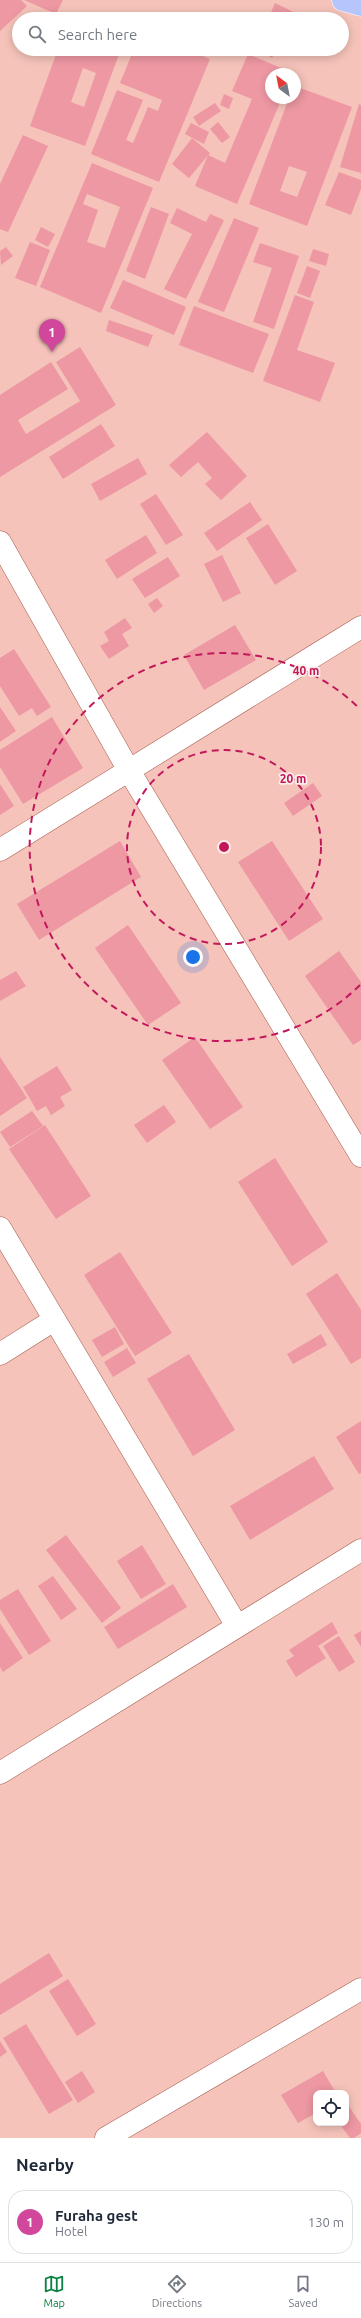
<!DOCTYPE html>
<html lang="en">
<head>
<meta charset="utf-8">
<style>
	:root { --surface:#fff; --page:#f2f2f3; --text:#1f2937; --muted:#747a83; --line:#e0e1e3; --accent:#0b8043 }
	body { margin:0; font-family:Ubuntu,sans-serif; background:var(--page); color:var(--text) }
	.controls { position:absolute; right:12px; bottom:12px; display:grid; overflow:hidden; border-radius:8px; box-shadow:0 2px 10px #0003 }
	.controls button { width:36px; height:36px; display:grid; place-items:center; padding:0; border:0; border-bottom:1px solid var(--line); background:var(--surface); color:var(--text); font:20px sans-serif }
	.compass { position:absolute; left:265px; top:68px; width:36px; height:36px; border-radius:50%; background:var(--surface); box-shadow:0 2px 10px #0003; rotate:328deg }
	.you { position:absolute; left:193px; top:957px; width:14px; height:14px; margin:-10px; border:3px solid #fff; border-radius:50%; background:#1a73e8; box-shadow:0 0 0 6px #1a73e833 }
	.badge { display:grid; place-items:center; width:26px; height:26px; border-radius:50%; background:var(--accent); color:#fff; font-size:13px; font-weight:700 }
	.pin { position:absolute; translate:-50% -33px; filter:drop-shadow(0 1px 2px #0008) }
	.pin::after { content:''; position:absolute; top:21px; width:14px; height:12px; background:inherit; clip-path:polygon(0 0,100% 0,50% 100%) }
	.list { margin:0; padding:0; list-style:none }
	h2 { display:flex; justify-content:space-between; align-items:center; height:52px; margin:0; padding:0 16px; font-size:17px }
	h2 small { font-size:13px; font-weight:400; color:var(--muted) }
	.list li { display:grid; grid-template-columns:26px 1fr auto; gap:12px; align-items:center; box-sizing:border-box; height:64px; margin:0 8px 8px; padding:0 8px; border:1px solid var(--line); border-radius:16px }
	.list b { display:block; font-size:15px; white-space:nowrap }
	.list p { margin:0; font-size:13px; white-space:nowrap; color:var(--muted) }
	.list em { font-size:13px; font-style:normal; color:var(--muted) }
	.icon { flex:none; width:22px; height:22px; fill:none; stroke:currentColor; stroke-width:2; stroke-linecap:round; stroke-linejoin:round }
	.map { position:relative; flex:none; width:361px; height:2138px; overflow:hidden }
	.search { position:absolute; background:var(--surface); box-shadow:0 2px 10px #0003; left:12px; right:12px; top:12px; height:44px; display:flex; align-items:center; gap:10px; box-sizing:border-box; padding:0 14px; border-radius:22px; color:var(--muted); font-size:15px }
	.sheet { height:124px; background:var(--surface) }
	nav { display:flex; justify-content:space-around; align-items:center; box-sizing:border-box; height:56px; border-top:1px solid var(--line); background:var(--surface); font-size:11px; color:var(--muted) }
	nav a { display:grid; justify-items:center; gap:2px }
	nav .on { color:var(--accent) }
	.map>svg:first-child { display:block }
	.building { fill:#ed98a3; fill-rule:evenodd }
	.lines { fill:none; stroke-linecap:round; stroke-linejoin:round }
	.minor-casing { stroke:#a65d50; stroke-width:23 }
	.trunk-casing { stroke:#fff; stroke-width:23 }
	.minor { stroke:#fff; stroke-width:22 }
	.trunk { stroke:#b6c6fc; stroke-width:22 }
	.ring { fill:none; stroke:#c2185b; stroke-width:2; stroke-dasharray:7 5 }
	.centre { fill:#c2185b; stroke:#feede9; stroke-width:2 }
	.ring-label { font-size:12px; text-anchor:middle; font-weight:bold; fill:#c2185b; stroke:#feede9; stroke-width:3.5; stroke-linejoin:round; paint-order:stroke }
</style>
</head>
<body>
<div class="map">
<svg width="361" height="2138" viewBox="0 0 361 2138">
	<rect width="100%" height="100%" fill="#f5c3b9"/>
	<!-- building -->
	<g class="building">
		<polygon points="0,0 21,0 27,6 0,31"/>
		<polygon points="24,0 63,0 56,14"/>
		<polygon points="275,3 308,19 273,19 269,17"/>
		<path d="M58 49H121L85 146 30 126ZM83 68 96 73 84 107 71 102Z"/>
		<polygon points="134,49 185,49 210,59 159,182 91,154 117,90 143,100 126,140 133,143 148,107 158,111 162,100 120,83"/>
		<polygon points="255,49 277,49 272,58"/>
		<polygon points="248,54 293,73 271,74 271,98 282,98 237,204 195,186 208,155 225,163 252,99 232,91"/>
		<path d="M295 86 352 107 307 226 249 204 289 98H295ZM289 166 307 172 297 197 280 191Z"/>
		<polygon points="224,94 233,98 229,109 220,105"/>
		<polygon points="215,103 221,111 199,126 193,117"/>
		<polygon points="359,104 361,105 361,173 340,167"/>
		<polygon points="218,122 230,137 222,143 210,129"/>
		<polygon points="191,123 209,132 204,144 185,134"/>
		<polygon points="23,135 48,146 8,232 0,229 0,184"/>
		<polygon points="192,138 210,153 189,178 172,164"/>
		<path d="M92 163 153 188 101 313 40 287ZM87 194 120 207 105 248 87 242 98 210 83 204Z"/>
		<polygon points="339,172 361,180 361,189 351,215 325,205"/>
		<polygon points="151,207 169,214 145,279 126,271"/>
		<polygon points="177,208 206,222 210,214 224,220 186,299 164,289 192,234 170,223"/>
		<polygon points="234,218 259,228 224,312 198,302"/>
		<polygon points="41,227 55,234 48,247 35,240"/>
		<polygon points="30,242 50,250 36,286 15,278"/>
		<polygon points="260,243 299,256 274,329 253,322 272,268 253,262"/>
		<polygon points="6,247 13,256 1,265 0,251"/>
		<polygon points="313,249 329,254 326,266 309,261"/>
		<polygon points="307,266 320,271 310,298 297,293"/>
		<polygon points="123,280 186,307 174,335 110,308"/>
		<polygon points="295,295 314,302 297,350 335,363 320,402 263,381"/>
		<polygon points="194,306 269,334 253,373 179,345"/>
		<polygon points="109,320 153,335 148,347 106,331"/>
		<polygon points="80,347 116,405 0,477 0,395 51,362 68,389 18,420 26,434 80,401 56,362"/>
		<polygon points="101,424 115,446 63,479 49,457"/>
		<polygon points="207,432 247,476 221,500 205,484 212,478 198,462 181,477 169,465"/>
		<polygon points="138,458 147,474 100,501 91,484"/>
		<polygon points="156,494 183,535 166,545 140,504"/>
		<polygon points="250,502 262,520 217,551 204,533"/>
		<polygon points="268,524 297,571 275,585 246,538"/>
		<polygon points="146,535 157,553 117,579 105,560"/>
		<polygon points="222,555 241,593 223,602 204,564"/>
		<polygon points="168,557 180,576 145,598 132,579"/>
		<polygon points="157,598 163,606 154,613 148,604"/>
		<polygon points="125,618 132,628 122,634 129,646 109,659 100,646 109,641 104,632"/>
		<polygon points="235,625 256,660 204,690 184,655"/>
		<polygon points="14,649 51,707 37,716 32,708 19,716 0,686 0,658"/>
		<polygon points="0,707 16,731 0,742"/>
		<polygon points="52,717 83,768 23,804 0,767 0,750"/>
		<polygon points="313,783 322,796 293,816 284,803"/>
		<polygon points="0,784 14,806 0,815"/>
		<polygon points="120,841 141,877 39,940 17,904"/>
		<polygon points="272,841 323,919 289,941 238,862"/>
		<polygon points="128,925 181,1003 148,1025 95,948"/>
		<polygon points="339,951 361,982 361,1040 353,1045 305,976"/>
		<polygon points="16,971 26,986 0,1001 0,980"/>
		<polygon points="195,1037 243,1107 210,1129 162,1060"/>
		<polygon points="0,1057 27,1098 0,1116"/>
		<polygon points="57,1066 72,1090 60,1097 65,1106 51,1115 46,1106 37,1111 23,1087"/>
		<polygon points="164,1105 176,1122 147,1143 134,1125"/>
		<polygon points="32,1111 43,1126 10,1147 0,1132"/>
		<polygon points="45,1125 91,1196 56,1219 9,1149"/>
		<polygon points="275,1158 328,1242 292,1266 238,1182"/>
		<polygon points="120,1252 172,1333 135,1356 84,1275"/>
		<polygon points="337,1273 361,1310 361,1358 351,1364 306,1294"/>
		<polygon points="115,1327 124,1344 102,1357 92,1340"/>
		<polygon points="321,1334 327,1345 293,1364 287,1354"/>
		<polygon points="127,1348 136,1363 113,1377 104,1362"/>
		<polygon points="189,1354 235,1430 193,1456 147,1379"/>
		<polygon points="361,1421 361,1473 359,1474 336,1437"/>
		<polygon points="314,1456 334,1489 250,1540 230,1506"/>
		<polygon points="66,1535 121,1608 102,1623 46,1550"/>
		<polygon points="142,1545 166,1584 141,1599 117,1561"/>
		<polygon points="53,1576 77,1609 61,1620 38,1586"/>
		<polygon points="173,1584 187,1607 118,1649 104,1627"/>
		<polygon points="18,1589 51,1641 29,1655 0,1609 0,1600"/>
		<polygon points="332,1622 338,1633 318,1646 326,1658 296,1677 286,1661 294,1656 289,1650"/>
		<polygon points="0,1623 23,1658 3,1672 0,1667"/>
		<polygon points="361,1631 361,1647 354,1635"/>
		<polygon points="339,1636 355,1662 339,1672 323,1646"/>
		<polygon points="49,1953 63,1976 0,2015 0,1984"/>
		<polygon points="68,1979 96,2024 77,2036 49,1991"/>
		<polygon points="26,2024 73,2100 49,2114 3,2038"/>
		<polygon points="0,2041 7,2052 0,2057"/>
		<polygon points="82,2071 95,2092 78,2103 65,2082"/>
		<polygon points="323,2071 336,2093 316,2093 316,2113 298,2123 281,2095"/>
		<polygon points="346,2102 361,2124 361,2133 354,2138 350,2138 339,2123 346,2123"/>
	</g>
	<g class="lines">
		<defs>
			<g id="minor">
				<polyline points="0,542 128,769 361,1156"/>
				<polyline points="0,850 361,627"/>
				<polyline points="0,1228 237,1626"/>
				<polyline points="0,1354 54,1320"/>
				<polyline points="0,1773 361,1550"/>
				<polyline points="106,2138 361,1989"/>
			</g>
			<polyline id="trunk" points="343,0 361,5"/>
		</defs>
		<!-- minor casing -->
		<use href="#minor" class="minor-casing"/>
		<!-- trunk casing -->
		<use href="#trunk" class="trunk-casing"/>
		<!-- minor -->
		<use href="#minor" class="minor"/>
		<!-- trunk -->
		<use href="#trunk" class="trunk"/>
	</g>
	<!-- distance rings -->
	<g class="ring">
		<circle cx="224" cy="847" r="97"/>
		<path d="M360 985A194 194 0 1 1 360 709"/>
	</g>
	<circle cx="224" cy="847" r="6" class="centre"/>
	<g class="ring-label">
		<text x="306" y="675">40 m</text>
		<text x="293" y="783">20 m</text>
	</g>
</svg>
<div class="controls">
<button><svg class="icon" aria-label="locate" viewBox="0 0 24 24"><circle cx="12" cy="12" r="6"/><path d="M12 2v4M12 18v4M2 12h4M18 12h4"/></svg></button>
</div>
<svg class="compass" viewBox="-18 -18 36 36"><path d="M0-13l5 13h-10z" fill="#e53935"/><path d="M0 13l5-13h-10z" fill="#747a83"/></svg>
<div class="you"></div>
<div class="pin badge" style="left:52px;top:352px;background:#d1479c">1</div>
<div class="search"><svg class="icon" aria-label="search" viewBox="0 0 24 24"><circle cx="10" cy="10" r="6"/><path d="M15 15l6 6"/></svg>Search here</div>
</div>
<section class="sheet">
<h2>Nearby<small></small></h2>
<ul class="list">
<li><span class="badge" style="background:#d1479c">1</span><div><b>Furaha gest</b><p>Hotel</p></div><em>130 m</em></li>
</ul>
</section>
<nav>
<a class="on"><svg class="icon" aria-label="map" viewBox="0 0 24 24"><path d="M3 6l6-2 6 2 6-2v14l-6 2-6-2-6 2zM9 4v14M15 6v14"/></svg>Map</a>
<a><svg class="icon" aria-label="directions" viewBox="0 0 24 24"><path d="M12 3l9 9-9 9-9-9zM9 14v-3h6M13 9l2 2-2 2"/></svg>Directions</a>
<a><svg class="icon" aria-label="saved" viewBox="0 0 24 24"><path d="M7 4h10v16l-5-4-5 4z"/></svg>Saved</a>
</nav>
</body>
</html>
